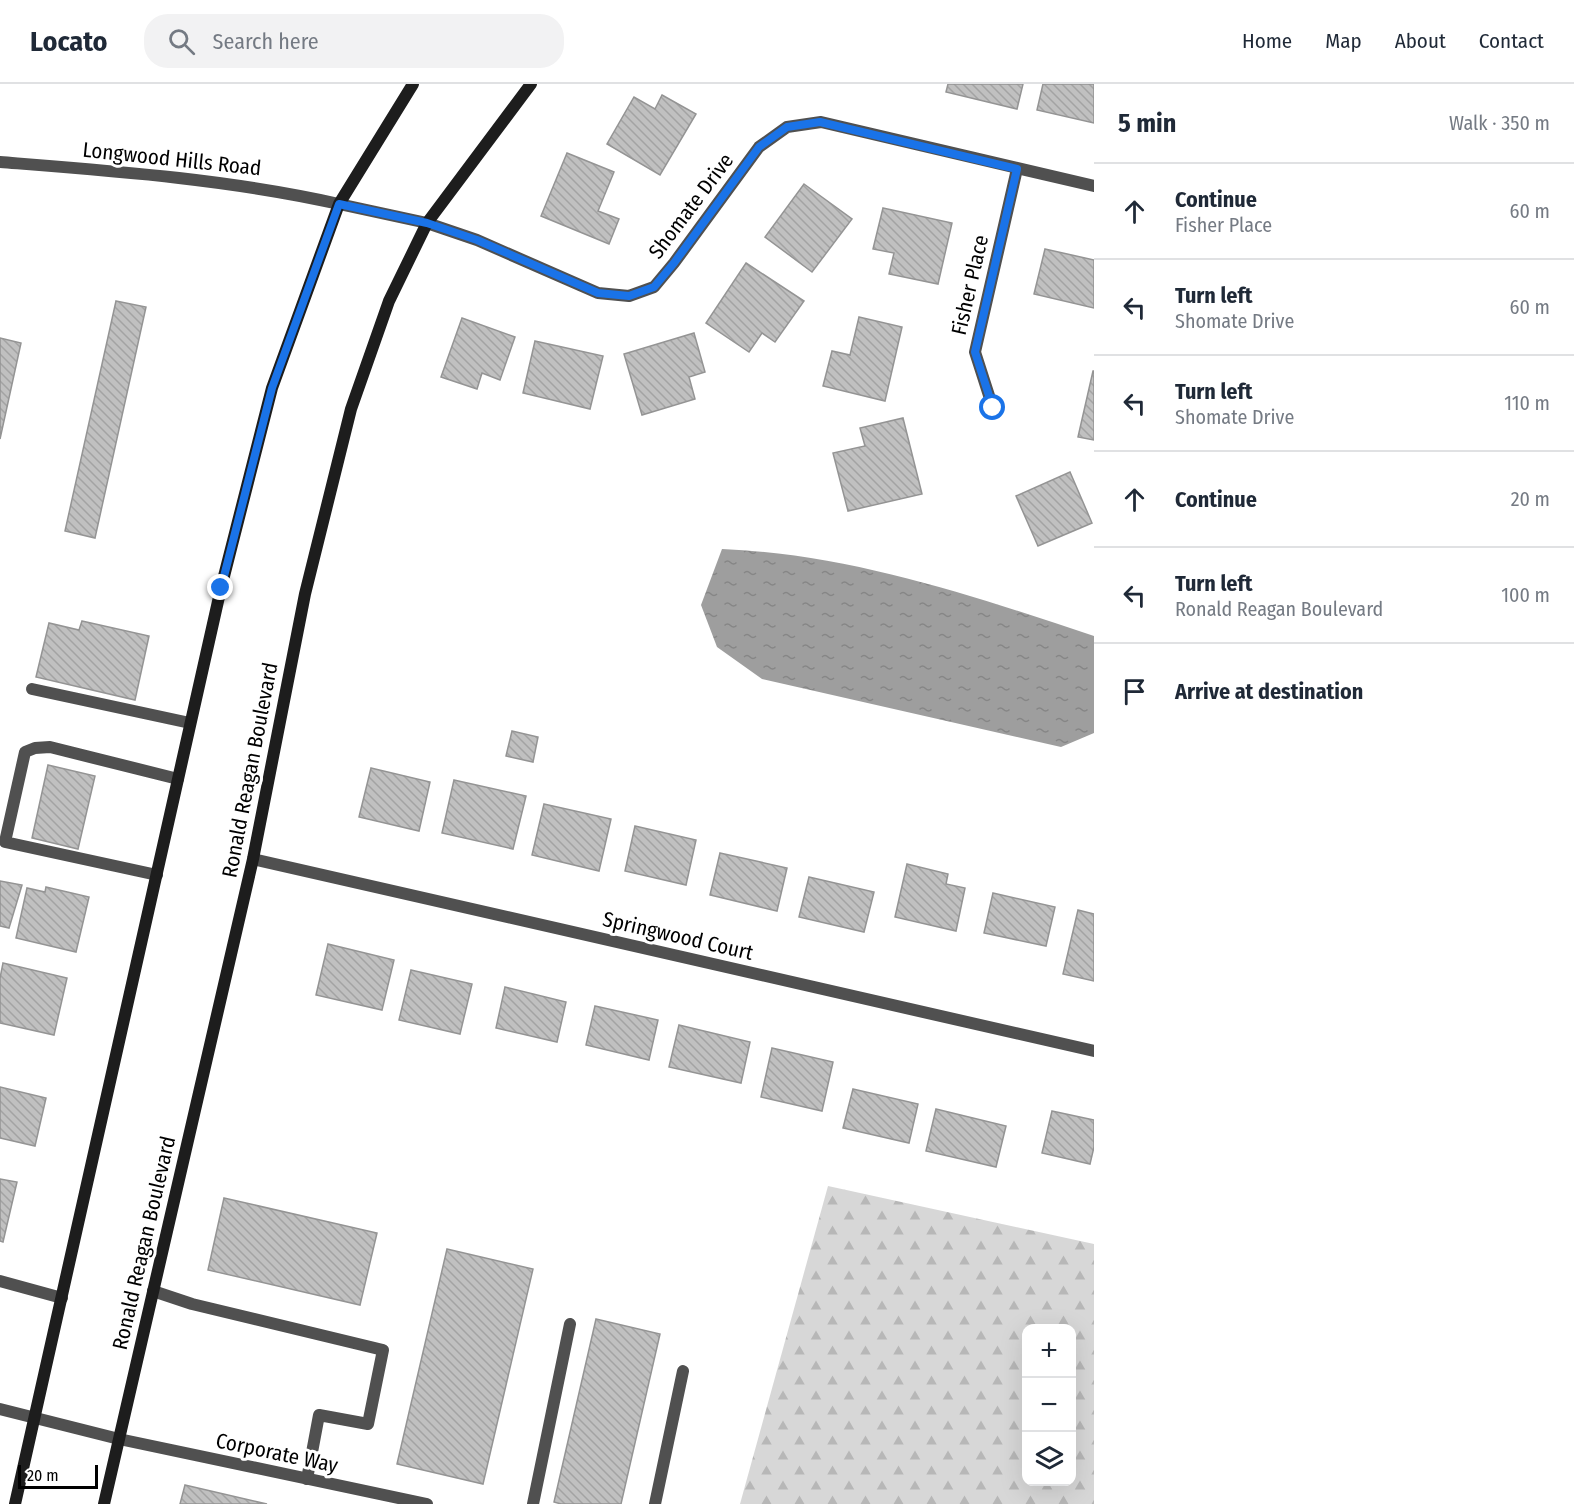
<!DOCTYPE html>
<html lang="en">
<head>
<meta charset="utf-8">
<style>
	:root { --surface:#fff; --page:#f2f2f3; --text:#1f2937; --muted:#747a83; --line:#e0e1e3 }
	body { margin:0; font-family:"Fira Sans Condensed",sans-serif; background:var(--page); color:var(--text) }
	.controls { position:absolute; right:18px; bottom:18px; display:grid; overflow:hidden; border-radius:12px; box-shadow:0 6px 24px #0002 }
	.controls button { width:54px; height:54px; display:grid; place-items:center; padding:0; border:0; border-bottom:2px solid var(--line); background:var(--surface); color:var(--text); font:30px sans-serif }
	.scale { position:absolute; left:18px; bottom:15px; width:80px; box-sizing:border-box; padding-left:6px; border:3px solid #000; border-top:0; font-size:16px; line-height:21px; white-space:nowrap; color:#000; -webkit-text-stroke:4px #fff; paint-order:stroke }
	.stop { position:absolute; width:18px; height:18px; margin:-14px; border:4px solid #1a73e8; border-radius:50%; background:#fff }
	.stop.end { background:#1a73e8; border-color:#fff; box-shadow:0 2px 6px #0008 }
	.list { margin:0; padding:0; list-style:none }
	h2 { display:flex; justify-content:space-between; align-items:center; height:78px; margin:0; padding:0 24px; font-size:26px }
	h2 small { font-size:20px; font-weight:400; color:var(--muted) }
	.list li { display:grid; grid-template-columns:39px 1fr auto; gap:18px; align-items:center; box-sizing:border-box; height:96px; padding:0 24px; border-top:2px solid var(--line) }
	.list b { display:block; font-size:22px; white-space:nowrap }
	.list p { margin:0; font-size:20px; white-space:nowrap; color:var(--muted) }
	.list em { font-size:20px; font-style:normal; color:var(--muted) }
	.icon { flex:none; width:33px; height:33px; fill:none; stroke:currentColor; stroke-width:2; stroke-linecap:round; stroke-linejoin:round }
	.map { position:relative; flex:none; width:1094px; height:1420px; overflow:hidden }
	header { display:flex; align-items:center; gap:36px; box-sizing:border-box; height:84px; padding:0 30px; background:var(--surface); border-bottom:2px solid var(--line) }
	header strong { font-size:28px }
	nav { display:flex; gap:33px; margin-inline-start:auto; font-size:21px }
	.search { width:420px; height:54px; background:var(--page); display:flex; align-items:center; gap:15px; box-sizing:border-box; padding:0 21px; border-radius:24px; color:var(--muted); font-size:22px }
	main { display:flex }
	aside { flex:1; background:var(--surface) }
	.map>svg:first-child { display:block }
	.forest { fill:url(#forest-firs); fill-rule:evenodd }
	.water { fill:url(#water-ripples) }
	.building { fill:url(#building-back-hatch); stroke:#949494; stroke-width:1.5 }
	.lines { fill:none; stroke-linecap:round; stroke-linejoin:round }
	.service { stroke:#505050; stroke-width:12 }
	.minor { stroke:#505050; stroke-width:12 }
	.tertiary { stroke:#505050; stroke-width:12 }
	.secondary { stroke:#1d1d1d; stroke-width:12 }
	.route { stroke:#1a73e8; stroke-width:8 }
	.labels { text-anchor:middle; stroke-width:6; stroke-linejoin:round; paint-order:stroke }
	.street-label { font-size:21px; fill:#000; stroke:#fff }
</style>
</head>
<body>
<header>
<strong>Locato</strong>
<div class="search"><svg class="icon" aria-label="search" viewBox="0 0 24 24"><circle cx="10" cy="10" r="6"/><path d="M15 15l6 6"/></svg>Search here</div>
<nav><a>Home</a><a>Map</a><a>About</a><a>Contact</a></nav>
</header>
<main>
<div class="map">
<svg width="1094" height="1420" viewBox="0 0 1094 1420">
	<defs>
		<pattern id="forest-firs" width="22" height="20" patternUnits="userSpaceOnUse" patternTransform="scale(1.5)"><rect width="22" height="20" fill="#d7d7d7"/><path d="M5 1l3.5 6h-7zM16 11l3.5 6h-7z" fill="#b7b7b7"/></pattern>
		<pattern id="water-ripples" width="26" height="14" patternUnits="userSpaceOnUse" patternTransform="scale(1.5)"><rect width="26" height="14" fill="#9e9e9e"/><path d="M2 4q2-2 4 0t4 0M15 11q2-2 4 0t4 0" fill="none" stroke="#868686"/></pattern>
		<pattern id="building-back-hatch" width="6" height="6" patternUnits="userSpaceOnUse" patternTransform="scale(1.5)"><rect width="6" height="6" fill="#c0c0c0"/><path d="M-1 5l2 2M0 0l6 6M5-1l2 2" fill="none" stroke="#a3a3a3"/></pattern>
	</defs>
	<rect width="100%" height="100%" fill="#fff"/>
	<!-- forest -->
	<path class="forest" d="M828 1102 1094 1160V1420H740ZM1026 1244H1072V1398H1026Z"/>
	<!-- water -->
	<path class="water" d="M722 465C850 470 974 512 1094 552V649L1061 663 762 595 717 563 701 521Z"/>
	<!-- building -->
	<g class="building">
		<polygon points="948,0 1023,0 1017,25 946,8"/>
		<polygon points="1043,0 1094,0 1094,39 1037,26"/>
		<polygon points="662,11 696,30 660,91 607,60 634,13 655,25"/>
		<polygon points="567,69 614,88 598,127 619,135 609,160 541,132"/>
		<polygon points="804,100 852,135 812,188 765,153"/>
		<polygon points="883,124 952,139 938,200 889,190 894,169 873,165"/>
		<polygon points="1045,165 1094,176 1094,224 1034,210"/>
		<polygon points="746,179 804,217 775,258 762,249 749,268 706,239"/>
		<polygon points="116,217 146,223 95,454 65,447"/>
		<polygon points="859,233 902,243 885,317 823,302 832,267 850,271"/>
		<polygon points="462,234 515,253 500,296 482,289 477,305 441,293"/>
		<polygon points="694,249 705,288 689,293 695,315 642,331 624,270"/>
		<polygon points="0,254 21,259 0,355"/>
		<polygon points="535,257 603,272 590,325 523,309"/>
		<polygon points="1093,287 1094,287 1094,356 1078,353"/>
		<polygon points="903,334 922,410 848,427 833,369 865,362 860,344"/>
		<polygon points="1070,388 1092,439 1038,462 1016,412"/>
		<polygon points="82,537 149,552 135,616 36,593 49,539 79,546"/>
		<polygon points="512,647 538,653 533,678 506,672"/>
		<polygon points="48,681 95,692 78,765 32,754"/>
		<polygon points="371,684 430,698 419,747 359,733"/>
		<polygon points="454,696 526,712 513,765 442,749"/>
		<polygon points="544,720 611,735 599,787 532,771"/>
		<polygon points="635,742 696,756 686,801 625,787"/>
		<polygon points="720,769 787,784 777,827 710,811"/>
		<polygon points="907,780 948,790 946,800 965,804 956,847 895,833"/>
		<polygon points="809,793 874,808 864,848 799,833"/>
		<polygon points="0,797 22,801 9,844 0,842"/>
		<polygon points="46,803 89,813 76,868 16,854 27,804 45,808"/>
		<polygon points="993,809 1055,823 1046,862 984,849"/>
		<polygon points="1078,826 1094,830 1094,897 1063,890"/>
		<polygon points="328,860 394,876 382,926 316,911"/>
		<polygon points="3,879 67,894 54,951 0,939 0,894"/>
		<polygon points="411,886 472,900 460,950 399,936"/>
		<polygon points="505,903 566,918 557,958 496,944"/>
		<polygon points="595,922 658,936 649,976 586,961"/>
		<polygon points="679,941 750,958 741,999 669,983"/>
		<polygon points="772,964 833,978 822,1027 761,1013"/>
		<polygon points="0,1003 46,1014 35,1062 0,1054"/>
		<polygon points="853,1005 918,1020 909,1059 843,1044"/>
		<polygon points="936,1025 1006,1042 996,1083 926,1067"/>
		<polygon points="1052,1027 1094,1036 1094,1063 1090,1080 1042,1069"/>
		<polygon points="0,1095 17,1098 3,1158 0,1157"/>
		<polygon points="224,1114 377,1149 360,1221 208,1186"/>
		<polygon points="447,1165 533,1185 483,1400 397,1380"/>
		<polygon points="596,1235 660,1250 621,1420 561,1420 554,1418"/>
		<polygon points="185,1401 267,1420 180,1420"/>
	</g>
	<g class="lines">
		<!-- service -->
		<g class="service">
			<polyline points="32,605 190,639"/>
			<polyline points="157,791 5,758 25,668 35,664 50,663 178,695"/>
			<polyline points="0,1197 62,1214"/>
			<polyline points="153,1207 192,1220 383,1266 368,1340 319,1331 307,1395"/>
			<polyline points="533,1420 570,1240"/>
			<polyline points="655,1420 683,1287"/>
		</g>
		<!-- minor -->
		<g class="minor">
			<polyline points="339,120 427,139 477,156 598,209 629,212 654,203 674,179 759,63 787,43 821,38 1094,102"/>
			<polyline points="993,324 975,268 1017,85"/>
			<polyline points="253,775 1094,967"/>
			<polyline points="0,1325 119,1355 427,1420"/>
		</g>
		<!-- tertiary -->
		<path class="tertiary" d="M0 78C114 87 227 95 339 120"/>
		<!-- secondary -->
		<g class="secondary">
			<polyline points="15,1420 221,504 272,304 339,120 413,0"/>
			<polyline points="104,1420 253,775 305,510 351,325 389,217 427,139 531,0"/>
		</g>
	</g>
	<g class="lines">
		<!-- route -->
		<polyline class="route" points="221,504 272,304 339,120 427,139 477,156 598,209 629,212 654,203 674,179 759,63 787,43 820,38 1017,85 975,268 993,324"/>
	</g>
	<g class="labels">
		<!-- street labels -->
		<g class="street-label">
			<text transform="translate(172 75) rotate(6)" y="7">Longwood Hills Road</text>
			<text transform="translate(691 122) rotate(-53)" y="7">Shomate Drive</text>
			<text transform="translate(970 201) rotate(-77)" y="7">Fisher Place</text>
			<text transform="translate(250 686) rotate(-79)" y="7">Ronald Reagan Boulevard</text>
			<text transform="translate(678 852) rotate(13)" y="7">Springwood Court</text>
			<text transform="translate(144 1159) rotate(-77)" y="7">Ronald Reagan Boulevard</text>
			<text transform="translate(277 1369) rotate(12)" y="7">Corporate Way</text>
		</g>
	</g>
</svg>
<div class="controls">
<button>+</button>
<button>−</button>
<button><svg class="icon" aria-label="layers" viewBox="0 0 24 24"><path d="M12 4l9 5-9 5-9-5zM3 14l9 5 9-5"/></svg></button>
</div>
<div class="scale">20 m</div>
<div class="stop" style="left:993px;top:324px"></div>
<div class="stop end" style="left:221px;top:504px"></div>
</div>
<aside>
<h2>5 min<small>Walk · 350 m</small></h2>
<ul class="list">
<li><svg class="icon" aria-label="ahead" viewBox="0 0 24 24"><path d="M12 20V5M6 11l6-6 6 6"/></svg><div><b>Continue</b><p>Fisher Place</p></div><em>60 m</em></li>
<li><svg class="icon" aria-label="left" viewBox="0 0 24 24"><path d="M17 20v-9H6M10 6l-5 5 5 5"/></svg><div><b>Turn left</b><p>Shomate Drive</p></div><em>60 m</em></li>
<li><svg class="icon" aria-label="left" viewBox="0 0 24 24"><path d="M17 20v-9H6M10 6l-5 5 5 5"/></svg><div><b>Turn left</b><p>Shomate Drive</p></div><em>110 m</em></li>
<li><svg class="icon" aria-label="ahead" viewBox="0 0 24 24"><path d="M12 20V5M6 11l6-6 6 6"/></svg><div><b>Continue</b></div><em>20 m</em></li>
<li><svg class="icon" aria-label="left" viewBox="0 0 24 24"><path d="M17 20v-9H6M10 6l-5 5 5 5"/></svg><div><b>Turn left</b><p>Ronald Reagan Boulevard</p></div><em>100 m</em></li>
<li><svg class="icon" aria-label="arrive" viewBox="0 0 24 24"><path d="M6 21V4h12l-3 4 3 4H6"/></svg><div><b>Arrive at destination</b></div></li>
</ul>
</aside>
</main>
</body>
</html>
